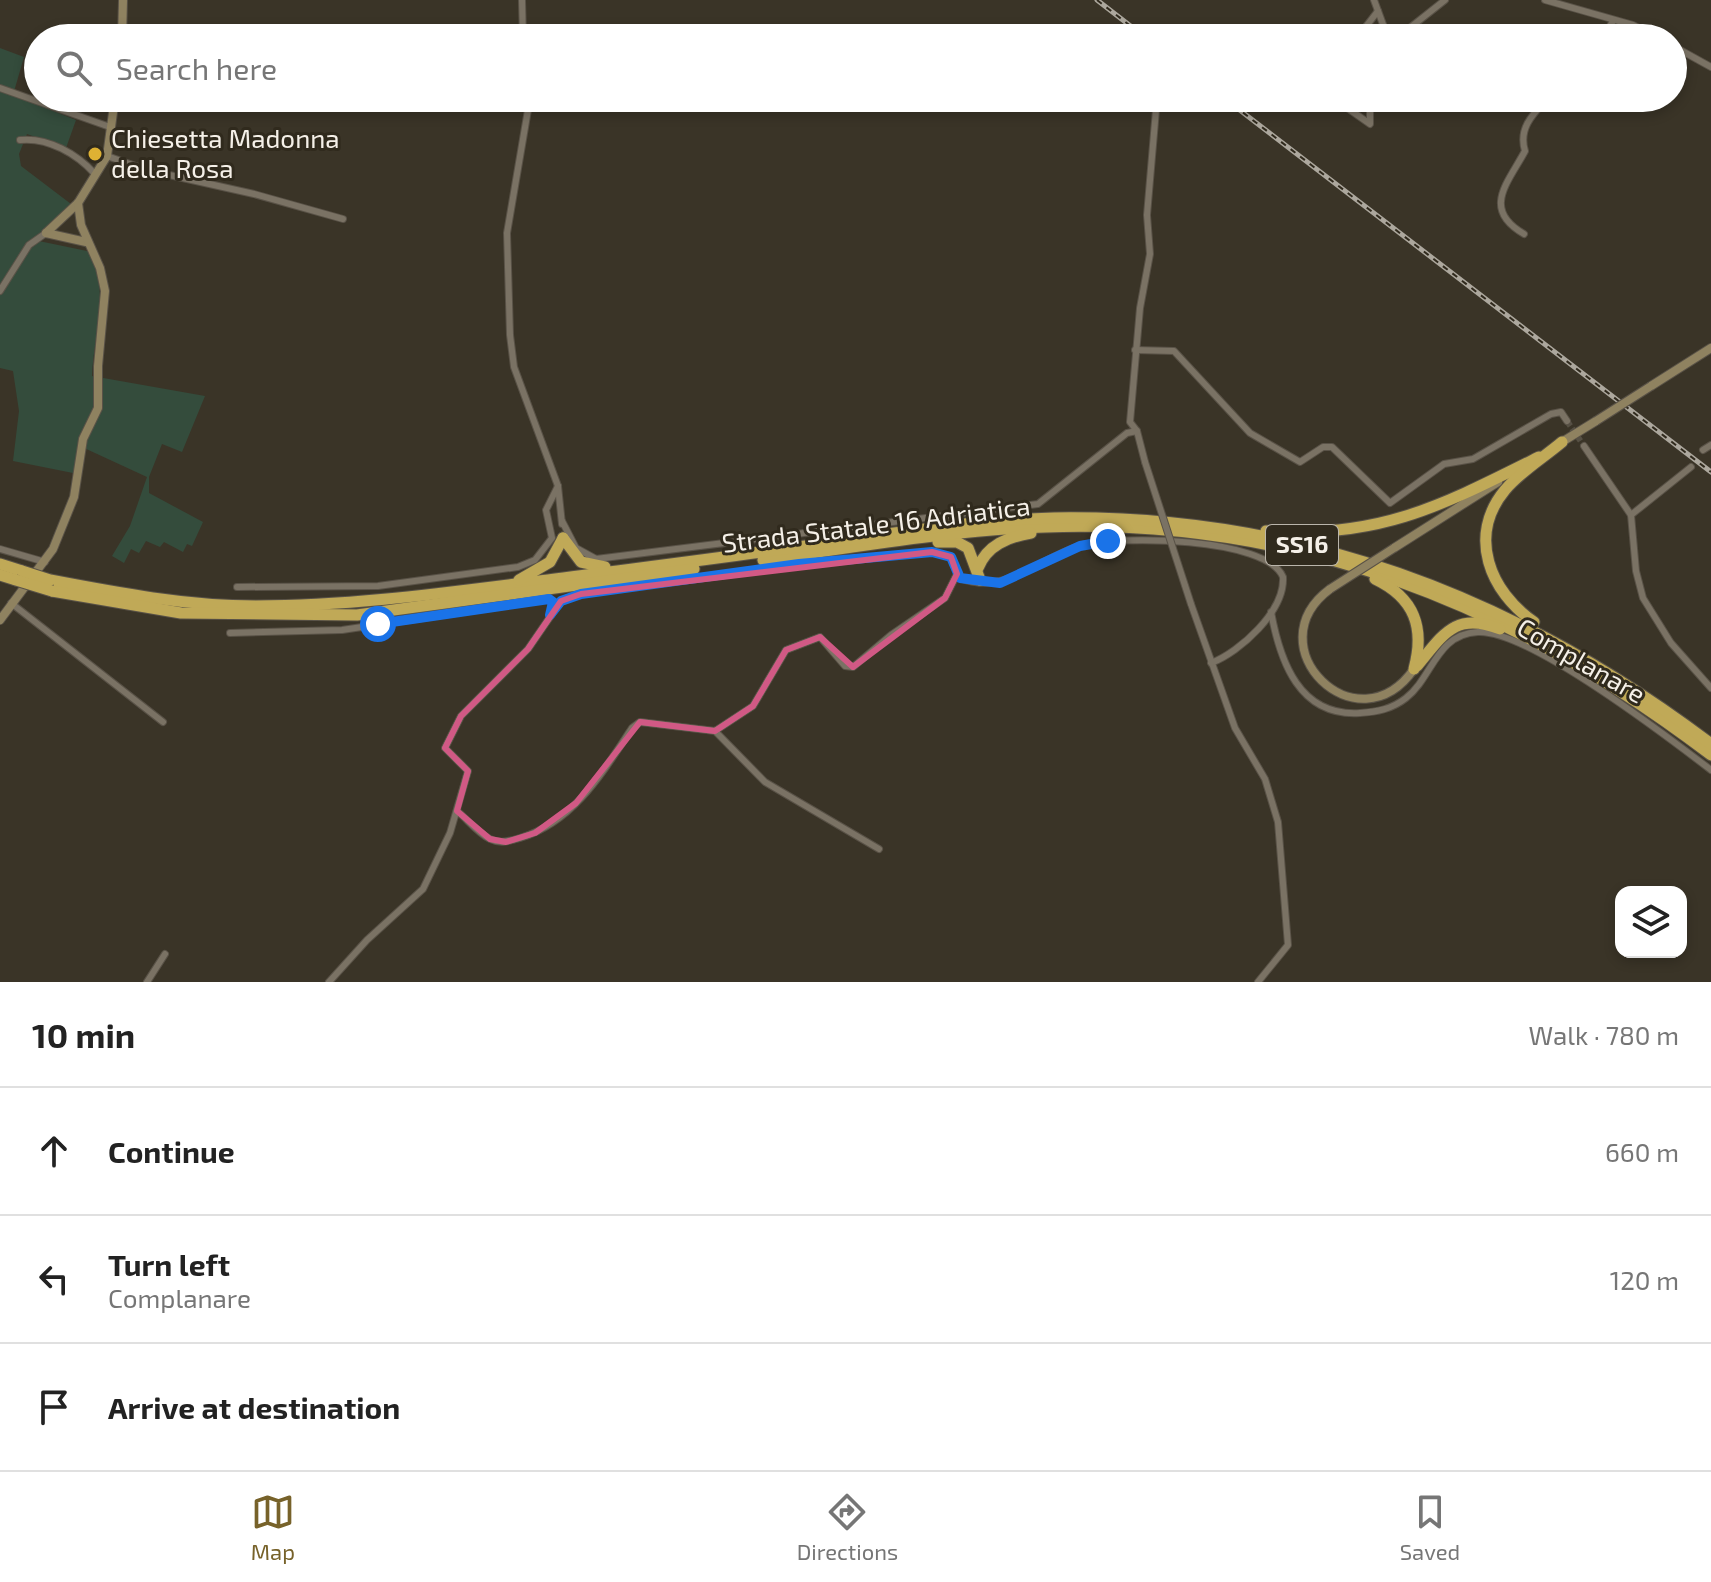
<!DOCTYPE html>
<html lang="en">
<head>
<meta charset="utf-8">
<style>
	:root { --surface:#fff; --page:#f2f2f2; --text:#222; --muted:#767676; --line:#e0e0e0; --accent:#77622a }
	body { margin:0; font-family:"Exo 2",sans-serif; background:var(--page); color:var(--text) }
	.controls { position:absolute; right:24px; bottom:24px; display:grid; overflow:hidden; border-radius:16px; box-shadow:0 4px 12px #0003 }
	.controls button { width:72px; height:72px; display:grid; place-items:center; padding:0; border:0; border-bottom:2px solid var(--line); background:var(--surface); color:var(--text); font:40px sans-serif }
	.stop { position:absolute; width:24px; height:24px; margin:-18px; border:6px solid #1a73e8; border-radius:50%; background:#fff }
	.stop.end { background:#1a73e8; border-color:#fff; box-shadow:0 2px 8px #0008 }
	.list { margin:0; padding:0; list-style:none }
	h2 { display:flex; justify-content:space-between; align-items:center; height:104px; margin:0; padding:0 32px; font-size:34px }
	h2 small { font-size:26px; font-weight:400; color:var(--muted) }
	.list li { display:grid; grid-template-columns:52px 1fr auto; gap:24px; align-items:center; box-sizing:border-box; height:128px; padding:0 32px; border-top:2px solid var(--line) }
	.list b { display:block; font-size:30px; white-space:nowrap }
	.list p { margin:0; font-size:26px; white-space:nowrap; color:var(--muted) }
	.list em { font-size:26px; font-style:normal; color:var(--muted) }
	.icon { flex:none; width:44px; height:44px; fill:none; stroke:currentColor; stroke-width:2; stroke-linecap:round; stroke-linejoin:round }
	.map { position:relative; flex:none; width:1711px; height:982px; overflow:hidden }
	.search { position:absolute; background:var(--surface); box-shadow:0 4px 12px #0003; left:24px; right:24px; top:24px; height:88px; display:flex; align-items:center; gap:20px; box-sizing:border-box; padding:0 28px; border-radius:44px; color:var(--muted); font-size:30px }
	.sheet { height:488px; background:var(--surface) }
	nav { display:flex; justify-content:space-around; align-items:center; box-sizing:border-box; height:112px; border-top:2px solid var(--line); background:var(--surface); font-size:22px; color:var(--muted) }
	nav a { display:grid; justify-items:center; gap:4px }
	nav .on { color:var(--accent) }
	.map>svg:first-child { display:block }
	.garden { fill:#344c3c }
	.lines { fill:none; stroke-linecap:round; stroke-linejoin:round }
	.street-tunnel { stroke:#565044; stroke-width:6; stroke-dasharray:6 3; stroke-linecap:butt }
	.street-casing { stroke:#595247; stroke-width:8 }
	.secondary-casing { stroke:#595247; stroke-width:10 }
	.highway-casing { stroke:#595247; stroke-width:13 }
	.street { stroke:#7a7264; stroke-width:6 }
	.secondary { stroke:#8f8260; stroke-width:8 }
	.highway { stroke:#c0a957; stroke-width:11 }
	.rail-casing { stroke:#aca79d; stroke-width:5 }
	.rail { stroke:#302a1d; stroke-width:2; stroke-dasharray:6; stroke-linecap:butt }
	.street-bridge-casing { stroke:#595247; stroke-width:8; stroke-linecap:butt }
	.secondary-bridge-casing { stroke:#595247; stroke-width:10; stroke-linecap:butt }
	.highway-bridge-casing { stroke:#595247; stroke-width:13; stroke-linecap:butt }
	.street-bridge { stroke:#7a7264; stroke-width:6 }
	.secondary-bridge { stroke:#8f8260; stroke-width:8 }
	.highway-bridge { stroke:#c0a957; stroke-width:11 }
	.route { stroke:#1a73e8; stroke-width:10 }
	.marked { fill:none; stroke:#d15985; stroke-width:6; stroke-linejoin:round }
	.poi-dot { fill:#deb133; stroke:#302a1d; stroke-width:3 }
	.labels { text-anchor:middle; stroke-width:6; stroke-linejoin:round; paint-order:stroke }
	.shield { fill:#302a1d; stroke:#bab5ab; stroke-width:2 }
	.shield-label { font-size:24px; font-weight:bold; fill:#f5f0e8 }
	.poi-label { font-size:26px; fill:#f5f0e8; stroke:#302a1d; text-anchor:start }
	.street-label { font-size:26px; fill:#f5f0e8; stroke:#302a1d }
</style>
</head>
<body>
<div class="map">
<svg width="1711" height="982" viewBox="0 0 1711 982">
	<rect width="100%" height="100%" fill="#3a3427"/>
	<!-- garden -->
	<path class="garden" d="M0 48 24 57 13 95 76 120 66 148 27 134 19 154 21 166 71 204 34 240 87 251C112 286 93 337 92 376L205 396 182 452 162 444 149 477V493L203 522 192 546 187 544 183 552 164 542 160 547 146 541 139 553 131 549 124 563 112 556 130 526 147 477 82 447 78 474 13 461 19 411 13 371 0 368Z"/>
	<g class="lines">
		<!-- street-tunnel -->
		<polyline class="street-tunnel" points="1567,421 1584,446"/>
		<defs>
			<g id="street">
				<polyline points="522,0 523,38"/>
				<polyline points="1374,0 1388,38"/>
				<polyline points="1545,0 1633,25 1658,38"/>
				<polyline points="1357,38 1378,11"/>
				<polyline points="1397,38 1445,0"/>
				<polyline points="1603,38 1613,21"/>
				<polyline points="1673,46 1711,67"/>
				<polyline points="0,88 110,127"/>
				<polyline points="530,98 507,233 510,335 514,367 558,486 562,524"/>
				<polyline points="1333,98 1370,124 1370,98"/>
				<path d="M20 140C48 137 77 154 95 174"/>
				<polyline points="107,156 147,170 254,194 343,219"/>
				<path d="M1524 234C1481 209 1508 183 1525 151 1518 128 1533 114 1548 98"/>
				<polyline points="0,291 29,245 46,233"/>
				<polyline points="1135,350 1174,351 1250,433 1300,462 1323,447 1332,447 1390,503 1444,464 1473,459 1551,414 1561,412 1567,421"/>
				<polyline points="1584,446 1631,515 1636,571 1643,598 1671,643 1711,688"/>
				<polyline points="1703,450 1711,445"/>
				<polyline points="1145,462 1137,431 1130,422 1140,308 1150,254 1147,215 1157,98"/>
				<polyline points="1631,515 1691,467"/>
				<polyline points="562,521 576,548 596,559 1038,504 1127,433 1137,431"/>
				<polyline points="0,549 45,562"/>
				<polyline points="237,587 378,586 518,567 535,560 552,538 546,510 558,486"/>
				<polyline points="11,603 163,722"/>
				<polyline points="1191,604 1235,728 1265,779 1278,822 1288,945 1258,982"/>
				<path d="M1271 612C1280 661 1299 717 1360 713 1377 712 1392 709 1406 698 1433 677 1436 634 1478 632 1529 630 1668 737 1711 770"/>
				<polyline points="230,633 342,630 549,599 553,602 551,612"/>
				<polyline points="715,731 765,782 879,849"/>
				<path d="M457 811C467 819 478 833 490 839 500 844 510 841 520 838 574 822 603 772 632 728L640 722 715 731 753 706 786 650 820 637 845 666 853 667 891 635 945 598 957 574"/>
				<polyline points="147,982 165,954"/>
				<path d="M329 982 367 940 423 889 450 833 468 771 445 748 461 716 528 649 561 601 581 594 799 564 932 552 951 557 960 578C1004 596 1038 559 1079 546 1116 535 1267 537 1283 577 1285 611 1240 652 1211 663"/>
			</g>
			<g id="secondary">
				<polyline points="122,38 123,0"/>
				<polyline points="46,233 78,203 107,156 115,98"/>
				<polyline points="46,233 86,242"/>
				<polyline points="1651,386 1711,348"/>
				<polyline points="1557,445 1596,421"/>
				<polyline points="1394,548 1498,482"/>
				<path d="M1330 589C1253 646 1357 750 1414 669"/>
				<polyline points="0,620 53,549 74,497 83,439 98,408 98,366 105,291 100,268 81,225 78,203"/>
			</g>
			<g id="highway">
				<path d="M1266 531C1379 539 1441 506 1539 457"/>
				<polyline points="563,538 581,562 605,567"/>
				<polyline points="938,542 957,542 968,548 980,580"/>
				<path d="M763 560C856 547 950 530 1045 527 1297 518 1513 604 1711 755"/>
				<polyline points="0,564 22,571"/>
				<path d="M978 568C987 545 1008 537 1031 533"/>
				<polyline points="0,575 16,580"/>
				<path d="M1375 579C1415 598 1425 628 1414 669"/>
				<path d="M50 580C118 593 187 606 256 606 354 606 451 592 548 580 631 569 714 559 797 547 882 535 968 520 1054 518 1301 514 1517 597 1711 744"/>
				<polyline points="519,580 550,562 563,538"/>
				<polyline points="52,591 181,613 357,615 694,569"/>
				<path d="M1534 622C1490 592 1467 536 1505 490 1520 472 1543 458 1562 442"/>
				<path d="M1417 666C1443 635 1455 611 1500 629"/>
			</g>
		</defs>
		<!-- street casing -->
		<use href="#street" class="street-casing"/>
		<!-- secondary casing -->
		<use href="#secondary" class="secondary-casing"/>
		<!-- highway casing -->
		<use href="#highway" class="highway-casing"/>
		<!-- street -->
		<use href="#street" class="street"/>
		<!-- secondary -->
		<use href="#secondary" class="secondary"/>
		<!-- highway -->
		<use href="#highway" class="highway"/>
		<defs>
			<g id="rail">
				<polyline points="1097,0 1146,38"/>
				<polyline points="1224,98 1711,472"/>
			</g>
		</defs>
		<!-- rail casing -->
		<use href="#rail" class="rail-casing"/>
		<!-- rail -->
		<use href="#rail" class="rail"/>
		<defs>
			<polyline id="street-bridge" points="1145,462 1191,604"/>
			<g id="secondary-bridge">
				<polyline points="1596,421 1651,386"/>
				<polyline points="1330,589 1394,548"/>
			</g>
			<g id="highway-bridge">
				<polyline points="22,571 50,580"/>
				<polyline points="16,580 52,591"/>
			</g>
		</defs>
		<!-- street-bridge casing -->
		<use href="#street-bridge" class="street-bridge-casing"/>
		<!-- secondary-bridge casing -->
		<use href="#secondary-bridge" class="secondary-bridge-casing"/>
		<!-- highway-bridge casing -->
		<use href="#highway-bridge" class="highway-bridge-casing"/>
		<!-- street-bridge -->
		<use href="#street-bridge" class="street-bridge"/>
		<!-- secondary-bridge -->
		<use href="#secondary-bridge" class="secondary-bridge"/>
		<!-- highway-bridge -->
		<use href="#highway-bridge" class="highway-bridge"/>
	</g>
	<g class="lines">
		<!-- route -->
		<polyline class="route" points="378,624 549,599 553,602 550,615 561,601 581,594 799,564 932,552 951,557 960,578 1000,583 1080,546 1108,541"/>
	</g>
	<!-- marked area -->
	<path class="marked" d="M932 552 951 557 957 574 945 598 853 667 820 637 786 650 753 706 715 731 640 722 576 803 535 833 506 842 490 839 457 811 468 771 445 748 461 716 528 649 561 601 581 594Z"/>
	<!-- markers -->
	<circle class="poi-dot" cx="95" cy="154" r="8"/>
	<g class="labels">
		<!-- shield labels -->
		<rect class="shield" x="1266" y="525" width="72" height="40" rx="6"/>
		<g class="shield-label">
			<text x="1302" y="553">SS16</text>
		</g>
		<!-- poi labels -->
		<g class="poi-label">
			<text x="111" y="148">Chiesetta Madonna<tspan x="111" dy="30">della Rosa</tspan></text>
		</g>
		<!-- street labels -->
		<g class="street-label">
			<text transform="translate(876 525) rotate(-7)" y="9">Strada Statale 16 Adriatica</text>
			<text transform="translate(1581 661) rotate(30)" y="9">Complanare</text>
		</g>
	</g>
</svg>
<div class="controls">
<button><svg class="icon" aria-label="layers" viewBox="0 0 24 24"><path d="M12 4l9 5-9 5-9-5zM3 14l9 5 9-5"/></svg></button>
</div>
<div class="stop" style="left:378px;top:624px"></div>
<div class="stop end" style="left:1108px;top:541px"></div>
<div class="search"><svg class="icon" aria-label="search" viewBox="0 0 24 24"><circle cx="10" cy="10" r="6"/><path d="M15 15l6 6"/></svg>Search here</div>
</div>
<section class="sheet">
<h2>10 min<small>Walk · 780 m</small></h2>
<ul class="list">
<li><svg class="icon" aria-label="ahead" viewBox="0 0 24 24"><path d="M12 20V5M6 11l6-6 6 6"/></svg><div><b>Continue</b></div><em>660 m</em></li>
<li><svg class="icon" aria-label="left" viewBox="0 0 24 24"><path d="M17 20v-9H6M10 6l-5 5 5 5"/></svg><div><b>Turn left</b><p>Complanare</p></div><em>120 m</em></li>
<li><svg class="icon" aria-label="arrive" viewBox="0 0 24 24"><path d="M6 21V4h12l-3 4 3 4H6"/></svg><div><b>Arrive at destination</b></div></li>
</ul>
</section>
<nav>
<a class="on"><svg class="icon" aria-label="map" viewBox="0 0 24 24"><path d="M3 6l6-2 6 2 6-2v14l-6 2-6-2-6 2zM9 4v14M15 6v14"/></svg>Map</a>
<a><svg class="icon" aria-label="directions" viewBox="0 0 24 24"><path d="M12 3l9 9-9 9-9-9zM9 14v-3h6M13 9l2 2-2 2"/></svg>Directions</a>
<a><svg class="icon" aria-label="saved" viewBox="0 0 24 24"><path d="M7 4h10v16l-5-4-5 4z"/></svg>Saved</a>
</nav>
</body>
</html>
